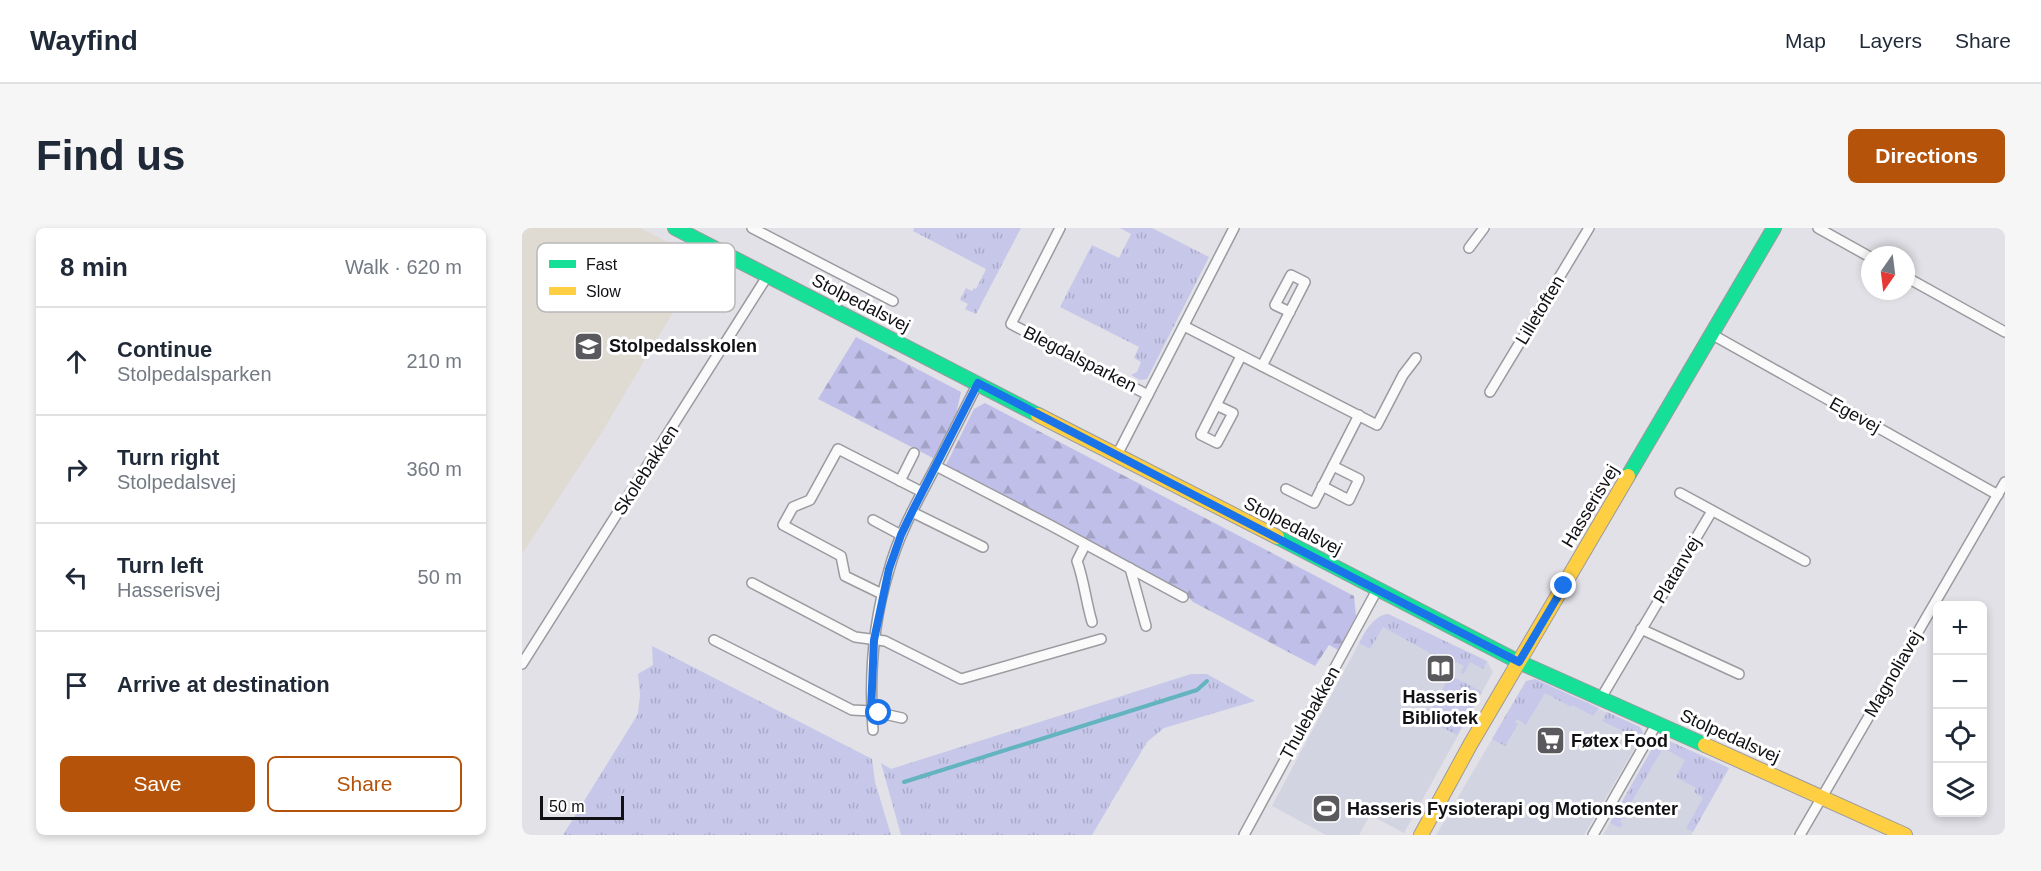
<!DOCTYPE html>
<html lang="en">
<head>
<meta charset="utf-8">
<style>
	:root { --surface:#fff; --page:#f6f6f7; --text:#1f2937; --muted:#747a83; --line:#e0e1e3; --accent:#b45309 }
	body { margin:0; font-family:Helvetica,sans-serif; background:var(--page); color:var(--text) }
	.controls { position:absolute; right:18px; bottom:18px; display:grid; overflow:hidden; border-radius:9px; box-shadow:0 3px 9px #0003 }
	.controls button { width:54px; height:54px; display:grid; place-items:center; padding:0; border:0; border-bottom:2px solid var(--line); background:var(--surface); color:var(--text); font:30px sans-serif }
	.compass { position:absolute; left:1339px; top:18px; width:54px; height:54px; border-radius:50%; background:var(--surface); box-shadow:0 3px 9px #0003; rotate:194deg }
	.scale { position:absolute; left:18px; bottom:15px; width:84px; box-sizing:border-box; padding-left:6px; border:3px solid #111115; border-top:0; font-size:16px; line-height:21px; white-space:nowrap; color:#111115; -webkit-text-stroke:4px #fff; paint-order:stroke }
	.stop { position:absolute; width:18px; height:18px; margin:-14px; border:4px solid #1a73e8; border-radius:50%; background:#fff }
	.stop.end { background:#1a73e8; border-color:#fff; box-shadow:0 2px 6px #0008 }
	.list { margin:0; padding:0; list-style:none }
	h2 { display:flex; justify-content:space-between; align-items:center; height:78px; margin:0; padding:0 24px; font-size:26px }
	h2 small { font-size:20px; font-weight:400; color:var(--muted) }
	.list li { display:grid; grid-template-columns:39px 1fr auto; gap:18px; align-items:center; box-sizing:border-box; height:108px; padding:0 24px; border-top:2px solid var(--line) }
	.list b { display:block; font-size:22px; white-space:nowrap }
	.list p { margin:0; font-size:20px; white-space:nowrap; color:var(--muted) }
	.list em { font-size:20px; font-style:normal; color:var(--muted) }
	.actions { display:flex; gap:12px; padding:18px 24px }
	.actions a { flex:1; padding:14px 0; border:2px solid var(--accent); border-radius:9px; text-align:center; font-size:21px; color:var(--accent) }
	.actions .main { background:var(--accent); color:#fff }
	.icon { flex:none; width:33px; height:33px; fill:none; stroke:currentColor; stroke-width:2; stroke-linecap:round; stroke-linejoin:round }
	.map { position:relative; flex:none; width:1483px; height:607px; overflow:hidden; border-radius:9px }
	header { display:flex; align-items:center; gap:36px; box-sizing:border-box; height:84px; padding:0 30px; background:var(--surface); border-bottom:2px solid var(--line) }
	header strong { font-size:28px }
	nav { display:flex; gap:33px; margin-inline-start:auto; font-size:21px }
	.intro { display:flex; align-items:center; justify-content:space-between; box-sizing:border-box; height:144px; padding:0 36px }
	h1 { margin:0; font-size:42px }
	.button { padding:15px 27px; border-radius:9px; background:var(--accent); color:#fff; font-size:21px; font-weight:700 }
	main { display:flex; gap:36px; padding:0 36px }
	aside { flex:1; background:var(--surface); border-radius:9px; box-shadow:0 3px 9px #0003 }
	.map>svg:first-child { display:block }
	.built { fill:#d3d4e1 }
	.education { fill:#dfdad2 }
	.grass { fill:url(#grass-tufts) }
	.forest { fill:url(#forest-firs) }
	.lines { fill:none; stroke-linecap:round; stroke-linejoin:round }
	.stream { stroke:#63b4bf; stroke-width:4 }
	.street-casing { stroke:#9a9a9f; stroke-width:12 }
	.fast-casing { stroke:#9a9a9f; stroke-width:16 }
	.slow-casing { stroke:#9a9a9f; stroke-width:16 }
	.street { stroke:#fafafb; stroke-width:9 }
	.fast { stroke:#16e098; stroke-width:14 }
	.slow { stroke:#ffcf43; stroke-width:14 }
	.route { stroke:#1a73e8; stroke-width:8 }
	.labels { text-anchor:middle; stroke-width:6; stroke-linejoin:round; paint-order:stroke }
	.street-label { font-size:18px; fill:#111115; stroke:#fff }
	.poi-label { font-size:18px; font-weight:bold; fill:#111115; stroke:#fff; text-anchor:start }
	.key { fill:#fff; stroke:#b8b8b9; stroke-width:1.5 }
	.key-label { font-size:16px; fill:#111115 }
</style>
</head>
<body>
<header>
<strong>Wayfind</strong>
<nav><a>Map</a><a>Layers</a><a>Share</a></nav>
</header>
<div class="intro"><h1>Find us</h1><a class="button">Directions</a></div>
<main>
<aside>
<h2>8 min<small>Walk · 620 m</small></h2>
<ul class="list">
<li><svg class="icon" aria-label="ahead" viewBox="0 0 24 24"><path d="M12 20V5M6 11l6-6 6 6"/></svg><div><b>Continue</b><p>Stolpedalsparken</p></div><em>210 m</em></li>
<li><svg class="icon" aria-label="right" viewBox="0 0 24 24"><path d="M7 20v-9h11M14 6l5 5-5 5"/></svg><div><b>Turn right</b><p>Stolpedalsvej</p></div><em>360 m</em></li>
<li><svg class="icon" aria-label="left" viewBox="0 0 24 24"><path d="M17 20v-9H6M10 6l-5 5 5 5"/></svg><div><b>Turn left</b><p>Hasserisvej</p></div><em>50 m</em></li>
<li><svg class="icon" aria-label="arrive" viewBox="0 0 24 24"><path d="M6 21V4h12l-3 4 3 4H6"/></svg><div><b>Arrive at destination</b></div></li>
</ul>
<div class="actions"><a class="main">Save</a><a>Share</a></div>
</aside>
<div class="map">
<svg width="1483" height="607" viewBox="0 0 1483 607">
	<defs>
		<pattern id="grass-tufts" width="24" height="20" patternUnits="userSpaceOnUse" patternTransform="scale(1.5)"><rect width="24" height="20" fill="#c7c7ea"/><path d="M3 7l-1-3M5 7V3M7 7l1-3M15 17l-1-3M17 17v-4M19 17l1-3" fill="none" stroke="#aaaac8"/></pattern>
		<pattern id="forest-firs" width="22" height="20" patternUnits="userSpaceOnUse" patternTransform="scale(1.5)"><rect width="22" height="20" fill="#c0bfe9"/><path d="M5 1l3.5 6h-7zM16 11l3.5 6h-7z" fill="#a4a3c7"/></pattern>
	</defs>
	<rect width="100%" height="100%" fill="#e1e1e7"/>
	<!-- built -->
	<g class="built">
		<polygon points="866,386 965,433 971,444 882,605 848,587 837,607 804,607 750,578 843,404 858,388"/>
		<polygon points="1013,451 1120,501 1121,506 1062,607 914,607 1004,453"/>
		<polygon points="1139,512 1145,512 1207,540 1169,607 1079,607 1081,607 1131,519"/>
	</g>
	<!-- education -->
	<polygon class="education" points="0,0 118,0 182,32 80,204 0,326"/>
	<!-- grass -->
	<g class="grass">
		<polygon points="392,0 499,0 454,86 443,81 446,76 438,72 444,60 450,63 452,60 454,61 464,41 391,3"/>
		<polygon points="598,0 630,0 687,29 625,151 618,152 609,147 615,144 619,134 612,130 617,119 538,79 570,17 597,30 609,6"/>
		<path d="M866 386 965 433 961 441 948 434 942 446 938 445 942 438 934 434 930 440 927 439 928 436 861 399 848 421 837 415C844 403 851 388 866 386Z"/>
		<polygon points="130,418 350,531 353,554 369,607 41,607 116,486 118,467 116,446 131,437"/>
		<polygon points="669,446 685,446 733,473 642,500 625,514 570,607 379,607 359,535 369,541"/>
		<polygon points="928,447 960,464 935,507 904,491"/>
		<polygon points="1013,451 1077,480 1071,488 1050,477 1049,479 1023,465 1004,497 995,491 993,494 996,496 983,518 970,511 1004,453"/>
		<polygon points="1085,484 1118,499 1121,506 1115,510 1080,493"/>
		<polygon points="1139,512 1145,512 1207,540 1171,604 1164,600 1181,570 1172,564 1174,560 1154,549 1163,532 1141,520 1098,594 1101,596 1098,600 1088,595 1131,519"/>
	</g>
	<!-- forest -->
	<g class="forest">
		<polygon points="334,109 439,164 434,187 411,230 296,171"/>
		<polygon points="463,175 832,368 834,388 816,422 807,417 793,438 671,374 661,363 424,237 452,181"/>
	</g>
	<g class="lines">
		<!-- stream -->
		<polyline class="stream" points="382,554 675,462 685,453"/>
		<defs>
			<g id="street">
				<polyline points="230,0 371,73"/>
				<polyline points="538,0 489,96 626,167"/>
				<polyline points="1296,0 1348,29"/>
				<polyline points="947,20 962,0"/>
				<polyline points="1384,49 1483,104"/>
				<polyline points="662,98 855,197 881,147 894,130"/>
				<polyline points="1191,107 1476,267"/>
				<polyline points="740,138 783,54 769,47 753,77 768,84"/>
				<polyline points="968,164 1067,0"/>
				<polyline points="694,177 711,185 695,215 679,207 719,128"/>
				<polyline points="595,227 712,0"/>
				<polyline points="414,238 528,297 661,369"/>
				<polyline points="378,253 392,225"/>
				<polyline points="800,258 827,272 837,251 811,238"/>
				<polyline points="764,261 792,275 837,187"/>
				<polyline points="1158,265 1283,333"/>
				<polyline points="390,284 461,319"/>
				<polyline points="351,292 379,307"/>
				<path d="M563 317 555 333C562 352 564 374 570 394"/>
				<polyline points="608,340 624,398"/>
				<polyline points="230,355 333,409 363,413 439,451 579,411"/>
				<polyline points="360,366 323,348 319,328 261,297 271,279 288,272 316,221 400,264"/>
				<polyline points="1119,401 1217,446"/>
				<polyline points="192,412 330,482 349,483 380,490"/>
				<polyline points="0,436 246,47"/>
				<polyline points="1079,470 1190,283"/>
				<path d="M351 502C347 448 351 394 367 342 377 305 396 272 414 238 428 210 442 183 456 155"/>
				<polyline points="722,607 855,362"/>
				<polyline points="1071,607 1135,495"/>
				<polyline points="1278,607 1483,254"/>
			</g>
			<g id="fast">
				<polyline points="153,0 516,187"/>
				<polyline points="1106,248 1252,0"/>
				<polyline points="755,309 997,434 1183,517"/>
			</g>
			<g id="slow">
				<polyline points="516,187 755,309"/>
				<polyline points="1183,517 1383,607"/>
				<polyline points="899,607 948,517 1106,248"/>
			</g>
		</defs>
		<!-- street casing -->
		<use href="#street" class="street-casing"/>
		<!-- fast casing -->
		<use href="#fast" class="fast-casing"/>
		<!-- slow casing -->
		<use href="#slow" class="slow-casing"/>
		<!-- street -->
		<use href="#street" class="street"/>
		<!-- fast -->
		<use href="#fast" class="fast"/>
		<!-- slow -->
		<use href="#slow" class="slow"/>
	</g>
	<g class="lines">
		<!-- route -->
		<polyline class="route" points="357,485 349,483 352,412 367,341 379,307 390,284 456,155 832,350 997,434 1042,358"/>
	</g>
	<!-- icons -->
	<defs>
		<symbol id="school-square" viewBox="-11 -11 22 22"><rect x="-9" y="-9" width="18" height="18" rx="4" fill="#5a5a5e" stroke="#fff"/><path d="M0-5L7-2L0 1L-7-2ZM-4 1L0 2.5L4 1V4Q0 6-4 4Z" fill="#fff"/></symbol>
		<symbol id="library-square" viewBox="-11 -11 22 22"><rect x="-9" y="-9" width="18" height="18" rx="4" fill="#5a5a5e" stroke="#fff"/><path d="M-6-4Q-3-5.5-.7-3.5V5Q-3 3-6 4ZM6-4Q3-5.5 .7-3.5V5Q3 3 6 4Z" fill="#fff"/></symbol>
		<symbol id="supermarket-square" viewBox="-11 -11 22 22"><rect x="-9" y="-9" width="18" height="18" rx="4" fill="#5a5a5e" stroke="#fff"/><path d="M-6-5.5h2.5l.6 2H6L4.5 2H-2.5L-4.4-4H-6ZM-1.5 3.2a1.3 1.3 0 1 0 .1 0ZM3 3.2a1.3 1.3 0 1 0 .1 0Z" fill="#fff"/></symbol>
		<symbol id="stadium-square" viewBox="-11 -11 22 22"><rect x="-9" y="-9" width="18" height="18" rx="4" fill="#5a5a5e" stroke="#fff"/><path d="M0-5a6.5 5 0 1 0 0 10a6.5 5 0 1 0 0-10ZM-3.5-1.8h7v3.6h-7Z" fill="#fff"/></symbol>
	</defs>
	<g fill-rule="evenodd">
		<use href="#school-square" x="50" y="102" width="33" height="33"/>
		<use href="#library-square" x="902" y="424" width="33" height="33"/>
		<use href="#supermarket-square" x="1012" y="496" width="33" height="33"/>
		<use href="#stadium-square" x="788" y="564" width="33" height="33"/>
	</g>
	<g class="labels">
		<!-- street labels -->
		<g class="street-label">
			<text transform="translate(339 75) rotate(27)" y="6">Stolpedalsvej</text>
			<text transform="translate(1018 82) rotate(-59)" y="6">Lilletoften</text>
			<text transform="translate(558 131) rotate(27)" y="6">Blegdalsparken</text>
			<text transform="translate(1333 187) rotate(29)" y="6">Egevej</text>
			<text transform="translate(124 242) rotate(-57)" y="6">Skolebakken</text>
			<text transform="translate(1068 278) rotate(-59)" y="6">Hasserisvej</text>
			<text transform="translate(771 298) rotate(27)" y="6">Stolpedalsvej</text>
			<text transform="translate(1155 342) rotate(-59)" y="6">Platanvej</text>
			<text transform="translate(1371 446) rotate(-60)" y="6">Magnoliavej</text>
			<text transform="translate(788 485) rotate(-61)" y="6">Thulebakken</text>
			<text transform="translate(1208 508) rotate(24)" y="6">Stolpedalsvej</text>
		</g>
		<!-- poi labels -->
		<g class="poi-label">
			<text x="87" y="124">Stolpedalsskolen</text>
			<text x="918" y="475" text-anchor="middle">Hasseris<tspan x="918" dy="21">Bibliotek</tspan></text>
			<text x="1049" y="519">Føtex Food</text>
			<text x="825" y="587">Hasseris Fysioterapi og Motionscenter</text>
		</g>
	</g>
	<!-- legend -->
	<rect x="15" y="15" width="198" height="69" rx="9" class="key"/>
	<rect x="27" y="32" width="27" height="8" fill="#16e098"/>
	<rect x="27" y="59" width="27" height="8" fill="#ffcf43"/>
	<g class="key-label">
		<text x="64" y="42">Fast</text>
		<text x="64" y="69">Slow</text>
	</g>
</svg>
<div class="controls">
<button>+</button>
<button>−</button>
<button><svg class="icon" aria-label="locate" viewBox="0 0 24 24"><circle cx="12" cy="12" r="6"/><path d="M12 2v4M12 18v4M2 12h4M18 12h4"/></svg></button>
<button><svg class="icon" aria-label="layers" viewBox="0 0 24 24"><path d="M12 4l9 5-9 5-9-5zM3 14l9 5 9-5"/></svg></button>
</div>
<svg class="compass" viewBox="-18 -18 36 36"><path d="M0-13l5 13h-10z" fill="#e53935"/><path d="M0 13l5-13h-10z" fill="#747a83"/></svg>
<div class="scale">50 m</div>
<div class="stop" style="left:357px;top:485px"></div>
<div class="stop end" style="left:1042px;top:358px"></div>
</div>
</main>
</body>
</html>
